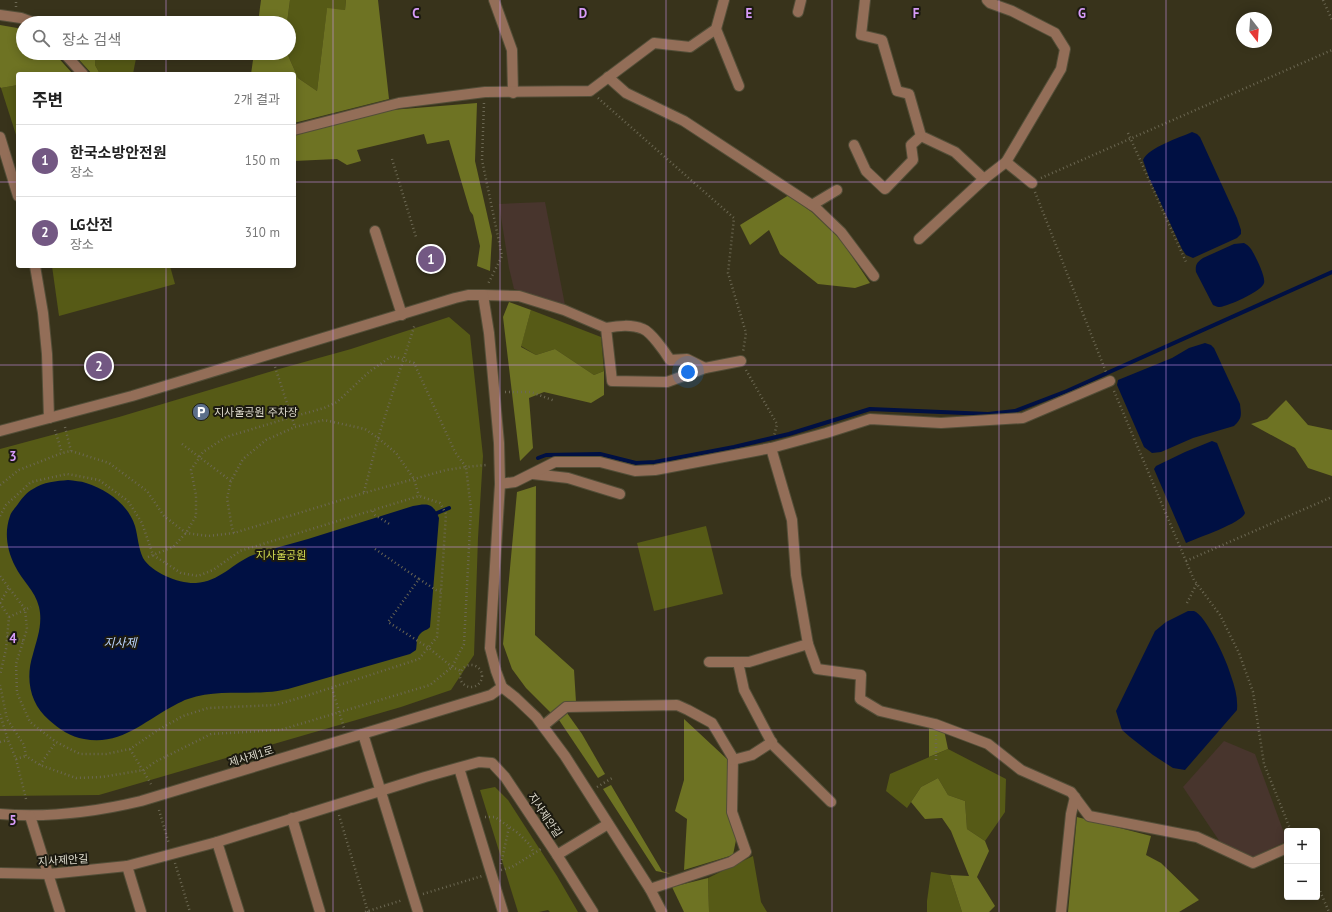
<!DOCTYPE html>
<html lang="ko">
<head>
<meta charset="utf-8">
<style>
	:root { --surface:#fff; --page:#f2f2f2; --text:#222; --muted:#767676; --line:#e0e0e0; --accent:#735883 }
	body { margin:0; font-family:"PT Sans","Noto Sans KR",sans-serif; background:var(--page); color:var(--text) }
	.controls { position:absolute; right:12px; bottom:12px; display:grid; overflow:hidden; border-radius:4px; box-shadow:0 2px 10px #0003 }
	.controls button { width:36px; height:36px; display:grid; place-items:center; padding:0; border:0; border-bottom:1px solid var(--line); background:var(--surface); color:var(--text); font:20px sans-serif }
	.compass { position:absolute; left:1236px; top:12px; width:36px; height:36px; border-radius:50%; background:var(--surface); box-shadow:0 2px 10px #0003; rotate:163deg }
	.you { position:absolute; left:688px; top:372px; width:14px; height:14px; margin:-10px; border:3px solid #fff; border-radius:50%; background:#1a73e8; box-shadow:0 0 0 6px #1a73e833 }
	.badge { display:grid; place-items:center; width:26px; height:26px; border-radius:50%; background:var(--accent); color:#fff; font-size:13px; font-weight:700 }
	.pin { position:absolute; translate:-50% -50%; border:2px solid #fff; box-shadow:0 1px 4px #0006 }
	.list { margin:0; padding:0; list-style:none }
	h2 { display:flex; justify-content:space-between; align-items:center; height:52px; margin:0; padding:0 16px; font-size:17px }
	h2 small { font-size:13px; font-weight:400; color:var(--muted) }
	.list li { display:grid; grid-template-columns:26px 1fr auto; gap:12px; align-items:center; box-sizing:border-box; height:72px; padding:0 16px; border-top:1px solid var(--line) }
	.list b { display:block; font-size:15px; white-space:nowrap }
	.list p { margin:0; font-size:13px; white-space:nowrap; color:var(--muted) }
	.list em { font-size:13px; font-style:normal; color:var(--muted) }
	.icon { flex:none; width:22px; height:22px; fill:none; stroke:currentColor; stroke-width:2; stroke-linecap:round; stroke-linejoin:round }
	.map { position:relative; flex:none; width:1332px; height:912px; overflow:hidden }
	.search { position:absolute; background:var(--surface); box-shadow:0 2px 10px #0003; left:16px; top:16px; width:280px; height:44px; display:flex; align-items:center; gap:10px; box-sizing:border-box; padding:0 14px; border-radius:22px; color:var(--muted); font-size:15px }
	.panel { position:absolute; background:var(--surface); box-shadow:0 2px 10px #0003; left:16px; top:72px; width:280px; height:196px; border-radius:4px }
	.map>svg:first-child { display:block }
	.commercial { fill:#48352d }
	.green { fill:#565a16 }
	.forest { fill:#6e7323 }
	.water { fill:#001043 }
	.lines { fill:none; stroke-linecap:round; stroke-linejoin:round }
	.stream { stroke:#001043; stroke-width:4 }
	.minor-casing { stroke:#534e38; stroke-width:12 }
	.path { stroke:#6c6853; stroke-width:2.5; stroke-dasharray:1 3; stroke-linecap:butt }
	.minor { stroke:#936e58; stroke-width:10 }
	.grid { fill:none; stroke:#d79bf9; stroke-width:1; stroke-opacity:0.55 }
	.labels { text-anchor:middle; stroke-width:4; stroke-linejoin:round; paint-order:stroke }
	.poi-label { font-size:11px; fill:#dfdcce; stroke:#1c1a10; text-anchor:start }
	.park-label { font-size:11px; fill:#d0d951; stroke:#1c1a10 }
	.street-label { font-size:11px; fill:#dfdcce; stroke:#1c1a10 }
	.water-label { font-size:12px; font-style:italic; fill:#bcd5fe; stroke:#1c1a10 }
	.grid-label { font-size:13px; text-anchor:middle; font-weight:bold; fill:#d79bf9; stroke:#1c1a10; stroke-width:4; stroke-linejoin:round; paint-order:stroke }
</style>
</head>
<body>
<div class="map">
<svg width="1332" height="912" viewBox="0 0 1332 912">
	<rect width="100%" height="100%" fill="#38331b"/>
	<!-- commercial -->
	<g class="commercial">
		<polygon points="545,202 565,305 514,289 509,268 499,204"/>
		<polygon points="1224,741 1255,754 1287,841 1253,857 1220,842 1183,787"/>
	</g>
	<!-- green -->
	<g class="green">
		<polygon points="290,0 346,0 345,10 327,9 317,91 298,78 287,53 289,53 289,23 287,23"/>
		<polygon points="96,53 137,53 133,74 100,74 95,65"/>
		<polygon points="18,85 18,141 1,88"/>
		<polygon points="52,266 170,266 175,284 59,316"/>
		<polygon points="531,310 601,337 604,371 594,375 555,349 536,355 521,346"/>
		<polygon points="449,317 470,335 483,456 478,538 474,655 451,690 401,707 99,795 0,796 0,449 119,417 279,369 351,349"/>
		<polygon points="706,526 723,594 654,611 637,543"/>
		<polygon points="948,749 1006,779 1005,812 985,841 967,829 965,801 948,795 938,778 921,787 907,808 886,791 890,774"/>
		<polygon points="495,787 508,800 557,876 578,912 550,912 548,910 539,912 518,912 480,790"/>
		<polygon points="753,856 761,902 767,912 709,912 708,878"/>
		<polygon points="931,872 950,875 962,912 927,912 927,901"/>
	</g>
	<!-- forest -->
	<g class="forest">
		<polygon points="261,0 290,0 287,23 258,23"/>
		<polygon points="346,0 378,0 389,99 294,123 294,74 251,74 254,53 287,53 298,78 317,91 327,8 345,10"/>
		<polygon points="0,25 23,29 23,53 54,53 73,74 18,74 18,85 1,88 0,87"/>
		<polygon points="73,53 96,53 95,65 100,74 92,74"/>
		<polygon points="477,103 475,161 492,236 490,271 477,266 480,246 473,215 470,211 449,140 427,144 424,134 357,150 361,161 347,165 337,159 294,161 294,134 391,110"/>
		<polygon points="789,195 813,213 841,240 870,283 855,288 818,284 780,254 769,230 750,245 740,225"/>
		<polygon points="509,302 531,310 521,347 536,355 555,349 594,375 604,371 604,395 591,403 544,392 529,398 533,448 520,461 503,317"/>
		<polygon points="1286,400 1308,425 1332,430 1332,476 1308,468 1295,448 1251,424 1267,419"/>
		<polygon points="536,486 535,635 574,670 576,702 552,714 526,688 512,669 503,644 517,492"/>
		<polygon points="567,713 582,734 605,774 598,778 559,720"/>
		<polygon points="684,719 727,759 728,804 737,835 733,855 684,870 687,819 675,811 684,780"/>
		<polygon points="929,728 944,730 948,749 929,757"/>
		<polygon points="938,778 948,795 965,801 967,829 985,841 989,851 977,877 995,906 989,912 962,912 950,875 969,876 951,831 942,818 925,819 911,802 921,787"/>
		<polygon points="611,785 662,871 671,874 656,871 603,789"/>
		<polygon points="1077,817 1151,836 1146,855 1161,863 1199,900 1179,912 1068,912"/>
		<polygon points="708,878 709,912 684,912 672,887"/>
	</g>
	<!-- water -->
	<g class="water">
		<path d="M1192 132 1197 134 1200 137 1237 218 1241 230V234L1237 238 1193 258 1186 255 1182 249 1149 178 1143 160C1149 147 1179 138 1192 132Z"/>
		<path d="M1244 243C1246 244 1249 246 1251 249 1255 255 1266 277 1264 283 1262 291 1232 304 1224 306 1220 308 1217 307 1213 305L1196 272C1195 265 1197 262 1203 258L1234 244Z"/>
		<path d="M1205 343 1211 345 1214 348 1240 404C1241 414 1243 418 1234 426L1193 438 1161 452 1152 453 1144 447 1117 385 1118 380 1172 358 1189 348Z"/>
		<path d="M1212 441 1217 443 1245 513C1242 523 1197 538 1186 543L1154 469 1156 466 1185 452Z"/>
		<path d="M68 480C74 481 81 481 86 483 107 490 128 504 135 526 138 537 138 547 143 558 152 573 180 584 196 583 219 582 233 563 253 555 271 549 290 544 308 539 343 528 378 517 413 506 428 503 433 503 439 518L430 627C428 630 424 630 421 633 416 637 417 644 416 650L410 654 288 689C281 690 274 692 267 692 241 694 213 690 188 699 184 700 179 703 175 705 144 721 121 746 84 739 71 737 59 729 49 720 30 704 25 679 33 654 37 639 43 624 39 607 35 590 22 581 15 566 7 550 4 533 10 516 11 512 16 507 18 504 22 498 27 492 33 489 43 482 57 481 68 480Z"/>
		<path d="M1188 611C1190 611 1192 611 1194 611 1206 615 1228 663 1231 676 1235 687 1238 698 1237 710L1185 770 1173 768 1153 755 1130 737 1122 730 1116 711 1155 631 1166 622Z"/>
	</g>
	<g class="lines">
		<!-- stream -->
		<g class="stream">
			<polyline points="538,458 546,455 600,454 636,463 655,462 734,447 789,434 870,409 988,414 1015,411 1067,391 1332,272"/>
			<polyline points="437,513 449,508"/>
		</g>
		<defs>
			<g id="minor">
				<polyline points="494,0 512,50 513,93"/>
				<polyline points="865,0 861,35 882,40 897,91 909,94 921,136 955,152 984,179"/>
				<polyline points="798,12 801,0"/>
				<polyline points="0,15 21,18 35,23"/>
				<polyline points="716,29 739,86"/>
				<polyline points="64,53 83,74"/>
				<polyline points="608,77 626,93 684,121 815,207 841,232 874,276"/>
				<polyline points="294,130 399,103 485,92 590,91 654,43 690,47 716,29 724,0"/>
				<polyline points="0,137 18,196"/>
				<polyline points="854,145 866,171 885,189 913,160 911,145 921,136"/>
				<polyline points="1006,162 1032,183"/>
				<polyline points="812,205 837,190"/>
				<polyline points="375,231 402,315"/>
				<polyline points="919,239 984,179 1006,162 1061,69 1065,49 1055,33 1012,11 990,3 987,0"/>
				<polyline points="35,266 43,313 47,354 49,418"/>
				<polyline points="483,295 519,296 564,310 606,328 612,381 667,382 705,368 741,361"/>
				<path d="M606 328C618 326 631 324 643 329 651 332 665 352 670 360L687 359 705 368"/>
				<polyline points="0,431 132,396 455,298 468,295 483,295 489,333 499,443 500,484 490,648 496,671 502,687 516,698 536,717 565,756 650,889 662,912"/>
				<polyline points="533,474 568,478 620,494"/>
				<polyline points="500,484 515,482 555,462 600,462 635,471 655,470 771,448 826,433 870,419 941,423 1023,418 1110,381"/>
				<polyline points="808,644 817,669 861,675 860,699 880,711 935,724 988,744 1021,770 1071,792 1089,816 1197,837 1253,863 1287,848"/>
				<polyline points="709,662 749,662 808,644 796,575 792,520 771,448"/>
				<polyline points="738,662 744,690 773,745 831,802"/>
				<polyline points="543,726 566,707 677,705 688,710 712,723 733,758 732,812 746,852 731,862 650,889"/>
				<polyline points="363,734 418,912"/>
				<polyline points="733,760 752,755 772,742"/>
				<polyline points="459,768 503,912"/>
				<path d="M0 814C47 818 95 812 141 801L491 695 502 687"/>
				<polyline points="30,816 60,912"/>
				<polyline points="292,818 320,912"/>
				<polyline points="217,842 239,912"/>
				<polyline points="557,855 608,824"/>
				<polyline points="127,866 141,912"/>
				<polyline points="0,873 49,874 127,866 217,842 425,777 479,762 492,763 505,777 557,855 593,912"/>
				<polyline points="1061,912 1071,814 1075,797"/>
			</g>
		</defs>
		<!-- minor casing -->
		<use href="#minor" class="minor-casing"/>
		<!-- path -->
		<g class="path">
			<polyline points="1323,0 1332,20"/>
			<polyline points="16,7 16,0"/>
			<polyline points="598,98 734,218 728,273 746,333 743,352"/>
			<polyline points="484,103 482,160 502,256 488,284"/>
			<polyline points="1128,133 1186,262"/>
			<polyline points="392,159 416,237"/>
			<polyline points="1041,178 1332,50"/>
			<polyline points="1035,192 1106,372"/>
			<polyline points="275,367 295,427"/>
			<polyline points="746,370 777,424 774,436"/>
			<polyline points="1114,391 1194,580 1220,615 1239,653 1253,692 1264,764 1291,831"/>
			<polyline points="505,392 531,392 555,401"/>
			<polyline points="65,427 71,451"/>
			<polyline points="55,430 62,453"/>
			<polyline points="182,444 231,481"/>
			<polyline points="0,485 19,470 62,453 71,451 109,463 147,491 164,516 186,533 208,536 234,533 364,493 446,470 466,467 471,509 464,644 452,667 430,685 280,730 211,734 155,762 144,770 102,777 76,778 40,765 26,756 24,745 7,719 0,685"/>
			<polyline points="364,492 378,438 415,324"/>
			<polyline points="373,511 375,515 391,525"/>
			<polyline points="0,516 6,505 31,482 67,474 99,480 128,501 142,523 153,555 181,573 198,576 213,570 240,551 419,496 440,503 446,514 441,591 437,637 419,659 309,695 276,705 208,708 183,716 158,730 130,749 106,754 80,754 56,742 30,722 17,693 16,664 27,629 25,609 0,576"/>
			<polyline points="234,533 232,528 227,498 231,481 243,459 266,440 295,427 324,420 365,429 378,438 396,453 414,479 419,496"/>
			<polyline points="375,549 419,579 388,622 429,648 452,667 461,671"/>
			<polyline points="148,557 173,547 186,533 196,516 196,495 191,470 203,452 226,437 292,417 324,408 337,402 369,372 392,356 414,363 455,452 466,467 486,465"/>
			<polyline points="1186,561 1332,497"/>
			<polyline points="419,579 436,590 441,591"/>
			<polyline points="0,603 9,617 6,649 0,675"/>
			<polyline points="0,603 9,587"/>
			<polyline points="1187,603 1197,583"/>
			<polyline points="9,617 31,607"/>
			<polyline points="7,636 24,641"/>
			<circle cx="471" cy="676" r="11"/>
			<polyline points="332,688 344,728"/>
			<polyline points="0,714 8,740 16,759 26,799"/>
			<polyline points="936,735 936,762"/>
			<polyline points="0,742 8,740"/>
			<polyline points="130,749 151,784"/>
			<polyline points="16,759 26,756"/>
			<polyline points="40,765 56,742"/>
			<polyline points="597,787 614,777"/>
			<polyline points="159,810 169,844"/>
			<polyline points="339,815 368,912"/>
			<polyline points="485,817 495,817 518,833 529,844 534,853"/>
			<polyline points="175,863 190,912"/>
			<polyline points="501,864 509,827"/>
			<polyline points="501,870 512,867 541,849"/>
			<polyline points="1317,884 1329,912"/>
			<polyline points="423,894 482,876"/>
			<polyline points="365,912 403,900"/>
		</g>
		<!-- minor -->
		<use href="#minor" class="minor"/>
	</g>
	<!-- grid -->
	<path class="grid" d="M166 0V23M333 0V912M500 0V912M666 0V912M832 0V912M999 0V912M1166 0V912M166 53V74M0 182H18M294 182H1332M166 266V912M0 365H1332M0 547H1332M0 730H1332"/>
	<!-- icons -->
	<defs>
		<symbol id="parking-disc" viewBox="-11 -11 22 22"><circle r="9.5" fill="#5c6f8a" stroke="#1c1a10"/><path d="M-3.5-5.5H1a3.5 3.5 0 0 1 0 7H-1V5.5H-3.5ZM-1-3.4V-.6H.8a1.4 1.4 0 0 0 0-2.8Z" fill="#fff"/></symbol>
	</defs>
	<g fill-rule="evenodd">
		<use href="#parking-disc" x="191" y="402" width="20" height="20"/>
	</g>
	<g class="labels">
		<!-- poi labels -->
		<g class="poi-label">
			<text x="214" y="416">지사울공원 주차장</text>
		</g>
		<!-- park labels -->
		<g class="park-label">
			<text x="281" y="559">지사울공원</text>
		</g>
		<!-- street labels -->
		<g class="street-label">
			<text transform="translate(251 756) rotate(-17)" y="4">제사제1로</text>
			<text transform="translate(545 815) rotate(56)" y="4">지사제안길</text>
			<text transform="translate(63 860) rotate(-4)" y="4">지사제안길</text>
		</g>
		<!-- water labels -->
		<g class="water-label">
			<text x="120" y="647">지사제</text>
		</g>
	</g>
	<g class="grid-label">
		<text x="416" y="18">C</text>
		<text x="583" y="18">D</text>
		<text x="749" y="18">E</text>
		<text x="916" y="18">F</text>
		<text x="1082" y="18">G</text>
		<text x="13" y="461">3</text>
		<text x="13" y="643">4</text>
		<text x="13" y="825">5</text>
	</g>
</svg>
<div class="controls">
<button>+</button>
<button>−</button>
</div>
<svg class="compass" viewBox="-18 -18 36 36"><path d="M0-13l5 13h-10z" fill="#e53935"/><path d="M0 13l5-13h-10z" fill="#767676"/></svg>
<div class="you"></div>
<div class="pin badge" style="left:431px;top:259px">1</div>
<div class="pin badge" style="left:99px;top:366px">2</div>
<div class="search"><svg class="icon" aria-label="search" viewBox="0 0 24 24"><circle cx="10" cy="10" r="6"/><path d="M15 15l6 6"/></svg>장소 검색</div>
<section class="panel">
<h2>주변<small>2개 결과</small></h2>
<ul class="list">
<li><span class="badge">1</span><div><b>한국소방안전원</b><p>장소</p></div><em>150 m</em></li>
<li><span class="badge">2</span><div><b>LG산전</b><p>장소</p></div><em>310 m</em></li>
</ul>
</section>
</div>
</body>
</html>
